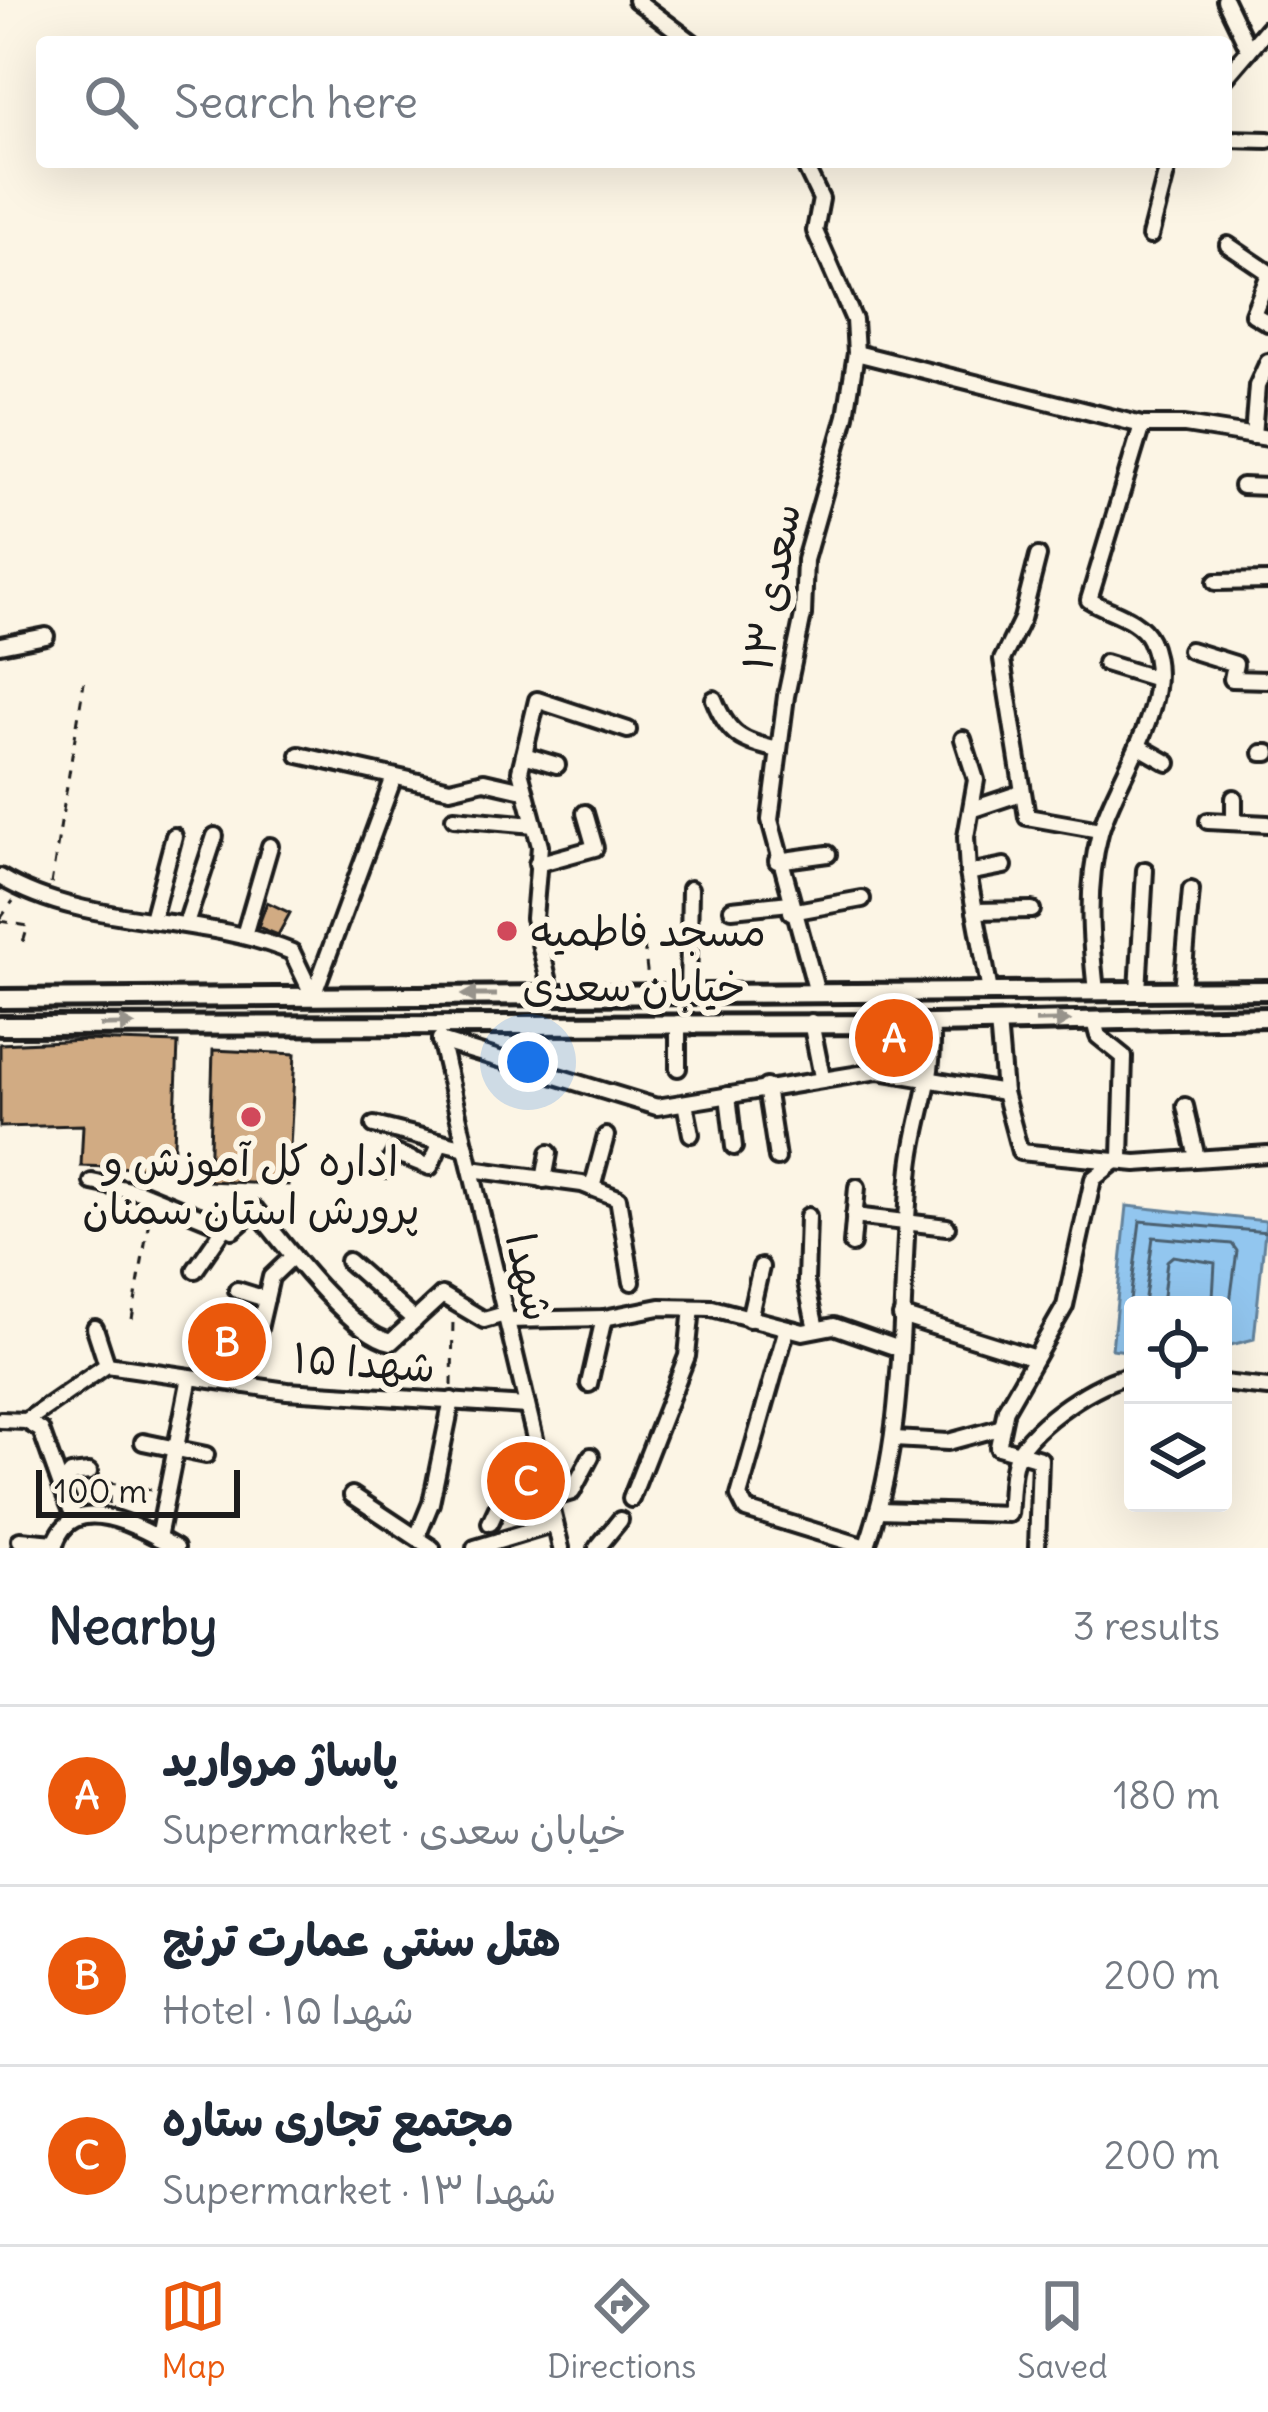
<!DOCTYPE html>
<html lang="en">
<head>
<meta charset="utf-8">
<style>
	:root { --surface:#fff; --page:#f6f6f7; --text:#1f2937; --muted:#747a83; --line:#e0e1e3; --accent:#ea580c }
	body { margin:0; font-family:Delius,"Playpen Sans Arabic",sans-serif; background:var(--page); color:var(--text) }
	.controls { position:absolute; right:36px; bottom:36px; display:grid; overflow:hidden; border-radius:12px; box-shadow:0 12px 48px #0002 }
	.controls button { width:108px; height:108px; display:grid; place-items:center; padding:0; border:0; border-bottom:3px solid var(--line); background:var(--surface); color:var(--text); font:60px sans-serif }
	.scale { position:absolute; left:36px; bottom:30px; width:204px; box-sizing:border-box; padding-left:12px; border:6px solid #1c1c1c; border-top:0; font-size:33px; line-height:42px; white-space:nowrap; color:#1c1c1c; -webkit-text-stroke:9px #fcf5e5; paint-order:stroke }
	.you { position:absolute; left:528px; top:1062px; width:42px; height:42px; margin:-30px; border:9px solid #fff; border-radius:50%; background:#1a73e8; box-shadow:0 0 0 18px #1a73e833 }
	.badge { display:grid; place-items:center; width:78px; height:78px; border-radius:50%; background:var(--accent); color:#fff; font-size:39px; font-weight:700 }
	.pin { position:absolute; translate:-50% -50%; border:6px solid #fff; box-shadow:0 3px 12px #0006 }
	.list { margin:0; padding:0; list-style:none }
	h2 { display:flex; justify-content:space-between; align-items:center; height:156px; margin:0; padding:0 48px; font-size:51px }
	h2 small { font-size:39px; font-weight:400; color:var(--muted) }
	.list li { display:grid; grid-template-columns:78px 1fr auto; gap:36px; align-items:center; box-sizing:border-box; height:180px; padding:0 48px; border-top:3px solid var(--line) }
	.list b { display:block; font-size:45px; white-space:nowrap }
	.list p { margin:0; font-size:39px; white-space:nowrap; color:var(--muted) }
	.list em { font-size:39px; font-style:normal; color:var(--muted) }
	.icon { flex:none; width:66px; height:66px; fill:none; stroke:currentColor; stroke-width:2; stroke-linecap:round; stroke-linejoin:round }
	.map { position:relative; flex:none; width:1268px; height:1548px; overflow:hidden }
	.search { position:absolute; background:var(--surface); box-shadow:0 12px 48px #0002; left:36px; right:36px; top:36px; height:132px; display:flex; align-items:center; gap:30px; box-sizing:border-box; padding:0 42px; border-radius:12px; color:var(--muted); font-size:45px }
	.sheet { height:696px; background:var(--surface) }
	nav { display:flex; justify-content:space-around; align-items:center; box-sizing:border-box; height:168px; border-top:3px solid var(--line); background:var(--surface); font-size:33px; color:var(--muted) }
	nav a { display:grid; justify-items:center; gap:6px }
	nav .on { color:var(--accent) }
	.map>svg:first-child { display:block }
	.water { fill:#92c6ef; stroke:#63829b; stroke-width:3 }
	.lines { fill:none; stroke-linecap:round; stroke-linejoin:round }
	.shore { stroke:#4b6070; stroke-width:3 }
	.building { fill:#d1ab83; stroke:#1c1c1c; stroke-width:3 }
	.minor-casing { stroke:#1c1c1c; stroke-width:22 }
	.major-casing { stroke:#1c1c1c; stroke-width:26 }
	.path { stroke:#1c1c1c; stroke-width:3; stroke-dasharray:9 9; stroke-linecap:butt }
	.minor { stroke:#fcf5e5; stroke-width:14 }
	.major { stroke:#fcf5e5; stroke-width:16 }
	.oneway { fill:#97938b }
	.poi-dot { fill:#d1495b; stroke:#fcf5e5; stroke-width:4.5 }
	.labels { text-anchor:middle; stroke-width:12; stroke-linejoin:round; paint-order:stroke }
	.street-label { font-size:42px; fill:#1c1c1c; stroke:#fcf5e5 }
	.poi-label { font-size:42px; fill:#1c1c1c; stroke:#fcf5e5; text-anchor:start }
</style>
</head>
<body>
<div class="map">
<svg width="1268" height="1548" viewBox="0 0 1268 1548">
	<rect width="100%" height="100%" fill="#fcf5e5"/>
	<filter id="ink" filterUnits="userSpaceOnUse"><feTurbulence type="fractalNoise" baseFrequency=".00833" numOctaves="2"/><feDisplacementMap in="SourceGraphic" scale="24" xChannelSelector="R" yChannelSelector="G"/><feConvolveMatrix kernelMatrix="1 2 1 2 8 2 1 2 1" color-interpolation-filters="sRGB"/></filter>
	<g filter="url(#ink)">
		<!-- water -->
		<polygon class="water" points="1127,1206 1266,1221 1254,1339 1223,1347 1223,1305 1133,1305 1133,1352 1112,1349"/>
		<g class="lines">
			<!-- shore -->
			<g class="shore">
				<polyline points="1144,1305 1153,1237 1232,1244 1237,1251 1229,1310 1223,1315"/>
				<polyline points="1162,1305 1167,1261 1173,1256 1215,1263 1213,1298 1203,1305"/>
				<polyline points="1133,1340 1126,1333 1140,1221 1268,1232"/>
			</g>
		</g>
		<!-- building -->
		<g class="building">
			<polygon points="267,902 290,913 278,935 258,927"/>
			<polygon points="85,1040 178,1043 173,1169 81,1166 83,1125 0,1127 0,1044"/>
			<polygon points="213,1050 295,1054 288,1185 209,1181"/>
			<polygon points="210,1318 247,1329 238,1368 200,1364"/>
		</g>
		<g class="lines">
			<defs>
				<g id="minor">
					<polyline points="636,0 692,42"/>
					<polyline points="1225,0 1249,50"/>
					<polyline points="1226,77 1268,28"/>
					<polyline points="1226,139 1268,140"/>
					<polyline points="803,162 821,199 815,231 854,320 856,353 846,416 805,560 803,615 786,696 770,820 817,993"/>
					<polyline points="1150,236 1169,162"/>
					<polyline points="1228,245 1268,272"/>
					<polyline points="1268,277 1253,314 1268,323"/>
					<polyline points="856,353 1142,425 1185,425 1268,438"/>
					<polyline points="1253,436 1257,386 1268,362"/>
					<polyline points="1242,486 1268,487"/>
					<polyline points="1038,556 1022,619 1002,660 1027,817 1100,830"/>
					<polyline points="1216,582 1268,581"/>
					<polyline points="0,645 46,636"/>
					<polyline points="1190,650 1235,664 1232,679 1268,680"/>
					<polyline points="1105,663 1154,678"/>
					<path d="M714 699C728 735 742 742 779 750"/>
					<polyline points="963,739 976,780 966,837 968,873 990,992"/>
					<polyline points="1138,746 1168,763"/>
					<polyline points="1262,753 1268,753"/>
					<polyline points="299,755 450,789 484,781 523,790"/>
					<polyline points="524,755 557,765"/>
					<polyline points="973,809 1021,793"/>
					<polyline points="454,818 534,825"/>
					<polyline points="1208,821 1268,824"/>
					<polyline points="1234,822 1234,798"/>
					<polyline points="777,861 828,854"/>
					<polyline points="537,864 595,848 585,813"/>
					<polyline points="968,873 1004,866"/>
					<path d="M0 877C87 929 200 913 292 952L313 996"/>
					<polyline points="732,909 790,903"/>
					<polyline points="975,911 1032,910"/>
					<polyline points="791,912 862,899"/>
					<polyline points="152,919 174,836"/>
					<polyline points="186,924 215,836"/>
					<polyline points="245,932 270,846"/>
					<polyline points="1182,990 1191,890"/>
					<path d="M1096 991C1090 938 1086 886 1100 833 1114 778 1178 702 1150 640 1140 618 1108 612 1089 600L1142 425"/>
					<polyline points="1138,991 1145,870"/>
					<polyline points="688,994 690,889"/>
					<polyline points="552,995 534,918 540,846 520,771 537,700 628,730"/>
					<polyline points="313,996 394,777"/>
					<polyline points="811,1022 822,1077"/>
					<polyline points="998,1022 1004,1092 1020,1152 1136,1163 1268,1154"/>
					<polyline points="678,1023 678,1068"/>
					<polyline points="440,1039 561,1548"/>
					<polyline points="440,1041 657,1107 878,1071 1004,1092"/>
					<polyline points="766,1087 777,1158"/>
					<polyline points="728,1095 734,1147"/>
					<polyline points="685,1103 691,1134"/>
					<polyline points="1185,1106 1197,1158"/>
					<polyline points="374,1125 466,1148"/>
					<polyline points="471,1169 582,1184 618,1198 632,1282"/>
					<polyline points="385,1170 395,1153 430,1167 441,1142"/>
					<polyline points="544,1180 549,1153"/>
					<path d="M92 1182 140 1192 233 1230 256 1210C283 1244 351 1334 391 1342L442 1295 484 1320 505 1314"/>
					<polyline points="592,1188 606,1136"/>
					<polyline points="808,1216 806,1282 816,1329"/>
					<polyline points="854,1216 947,1227"/>
					<polyline points="852,1244 857,1187"/>
					<polyline points="348,1261 415,1320"/>
					<polyline points="195,1270 224,1228"/>
					<polyline points="237,1290 266,1299"/>
					<polyline points="901,1316 1032,1357"/>
					<polyline points="749,1319 761,1267"/>
					<polyline points="507,1320 604,1318 660,1307 712,1308 803,1332 834,1326 900,1349"/>
					<polyline points="95,1328 107,1365"/>
					<polyline points="787,1328 739,1496 746,1510 869,1548"/>
					<polyline points="1223,1383 1268,1388"/>
					<polyline points="589,1384 604,1318"/>
					<polyline points="246,1385 271,1277 293,1256"/>
					<polyline points="0,1420 26,1421 107,1365 287,1391 527,1406"/>
					<polyline points="26,1421 41,1430 61,1486"/>
					<polyline points="894,1439 948,1442 999,1428"/>
					<polyline points="143,1442 206,1455"/>
					<polyline points="352,1495 432,1548"/>
					<polyline points="549,1499 572,1492 591,1456"/>
					<polyline points="631,1499 687,1356 692,1308"/>
					<path d="M878 1510 1009 1514C1011 1497 1010 1471 1017 1456 1032 1425 1099 1379 1133 1375"/>
					<polyline points="74,1516 61,1486 71,1474 89,1472"/>
					<polyline points="490,1523 520,1459 542,1468"/>
					<polyline points="417,1537 431,1503 452,1400"/>
					<polyline points="158,1538 190,1377"/>
					<polyline points="20,1540 55,1543"/>
					<path d="M54 1548C70 1487 140 1527 176 1548"/>
					<polyline points="475,1548 555,1524"/>
					<polyline points="597,1548 620,1520"/>
					<path d="M866 1548C910 1426 898 1295 911 1167 916 1116 937 1075 931 1024"/>
					<polyline points="1037,1548 1040,1459 998,1447 1006,1409 1065,1306 1093,1179 1121,1157 1124,1057 1098,1036 1094,1021"/>
				</g>
				<g id="major">
					<polyline points="0,999 1268,990"/>
					<polyline points="0,1026 931,1024 1268,1017"/>
				</g>
			</defs>
			<!-- minor casing -->
			<use href="#minor" class="minor-casing"/>
			<!-- major casing -->
			<use href="#major" class="major-casing"/>
			<!-- path -->
			<g class="path">
				<polyline points="51,884 84,682"/>
				<polyline points="0,919 13,901"/>
				<polyline points="0,921 28,926 23,943"/>
				<polyline points="644,945 648,979"/>
				<polyline points="549,1042 550,1062"/>
				<polyline points="132,1319 151,1209"/>
				<polyline points="452,1386 453,1318"/>
				<polyline points="109,1504 110,1483 151,1490"/>
			</g>
			<!-- minor -->
			<use href="#minor" class="minor"/>
			<!-- major -->
			<use href="#major" class="major"/>
		</g>
		<!-- one-way arrows -->
		<defs><path id="oneway-solid" d="M-6-.8H1V-3.2L6.5 0L1 3.2V.8H-6Z" transform="scale(3)"/></defs>
		<g class="oneway">
			<use href="#oneway-solid" transform="translate(479 995) rotate(180)"/>
			<use href="#oneway-solid" transform="translate(1053 1021) rotate(-1)"/>
			<use href="#oneway-solid" transform="translate(117 1025) rotate(-1)"/>
		</g>
	</g>
	<!-- markers -->
	<g class="poi-dot">
		<circle cx="507" cy="931" r="12"/>
		<circle cx="251" cy="1117" r="12"/>
	</g>
	<g class="labels">
		<!-- street labels -->
		<g class="street-label">
			<text transform="translate(771 587) rotate(-80)" y="15">سعدی ۱۳</text>
			<text x="634" y="1001">خیابان سعدی</text>
			<text transform="translate(530 1277) rotate(77)" y="15">شهدا</text>
			<text transform="translate(364 1362) rotate(4)" y="15">شهدا ۱۵</text>
		</g>
		<!-- poi labels -->
		<g class="poi-label">
			<text x="531" y="946">مسجد فاطمیه</text>
			<text x="251" y="1176" text-anchor="middle">اداره کل آموزش و<tspan x="251" dy="48">پرورش استان سمنان</tspan></text>
		</g>
	</g>
</svg>
<div class="controls">
<button><svg class="icon" aria-label="locate" viewBox="0 0 24 24"><circle cx="12" cy="12" r="6"/><path d="M12 2v4M12 18v4M2 12h4M18 12h4"/></svg></button>
<button><svg class="icon" aria-label="layers" viewBox="0 0 24 24"><path d="M12 4l9 5-9 5-9-5zM3 14l9 5 9-5"/></svg></button>
</div>
<div class="scale">100 m</div>
<div class="you"></div>
<div class="pin badge" style="left:894px;top:1038px">A</div>
<div class="pin badge" style="left:227px;top:1342px">B</div>
<div class="pin badge" style="left:526px;top:1481px">C</div>
<div class="search"><svg class="icon" aria-label="search" viewBox="0 0 24 24"><circle cx="10" cy="10" r="6"/><path d="M15 15l6 6"/></svg>Search here</div>
</div>
<section class="sheet">
<h2>Nearby<small>3 results</small></h2>
<ul class="list">
<li><span class="badge">A</span><div><b>پاساژ مروارید</b><p>Supermarket · خیابان سعدی</p></div><em>180 m</em></li>
<li><span class="badge">B</span><div><b>هتل سنتی عمارت ترنج</b><p>Hotel · شهدا ۱۵</p></div><em>200 m</em></li>
<li><span class="badge">C</span><div><b>مجتمع تجاری ستاره</b><p>Supermarket · شهدا ۱۳</p></div><em>200 m</em></li>
</ul>
</section>
<nav>
<a class="on"><svg class="icon" aria-label="map" viewBox="0 0 24 24"><path d="M3 6l6-2 6 2 6-2v14l-6 2-6-2-6 2zM9 4v14M15 6v14"/></svg>Map</a>
<a><svg class="icon" aria-label="directions" viewBox="0 0 24 24"><path d="M12 3l9 9-9 9-9-9zM9 14v-3h6M13 9l2 2-2 2"/></svg>Directions</a>
<a><svg class="icon" aria-label="saved" viewBox="0 0 24 24"><path d="M7 4h10v16l-5-4-5 4z"/></svg>Saved</a>
</nav>
</body>
</html>
